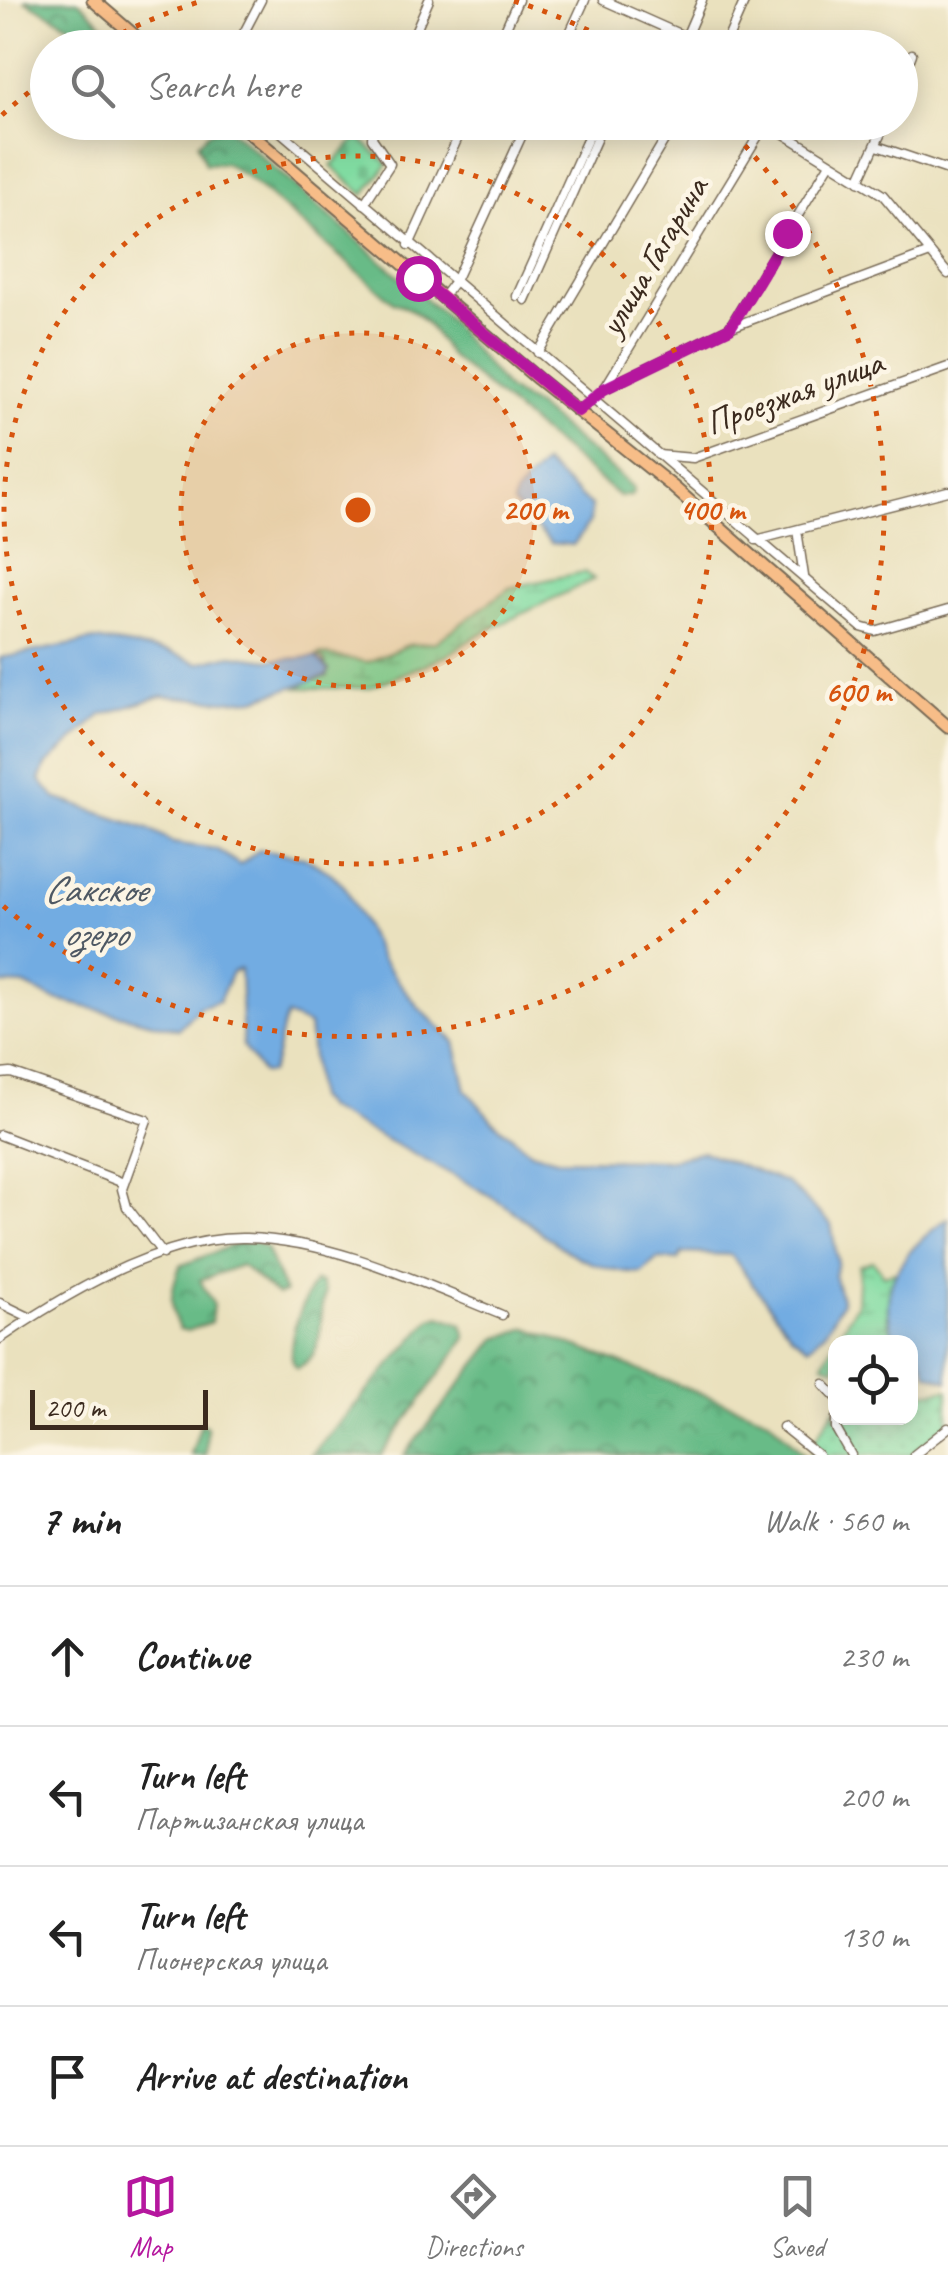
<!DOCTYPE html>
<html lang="en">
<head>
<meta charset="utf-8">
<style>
	:root { --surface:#fff; --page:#f6f6f6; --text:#222; --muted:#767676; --line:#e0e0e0; --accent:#b5179e }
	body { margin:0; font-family:Caveat,sans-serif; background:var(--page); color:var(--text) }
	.controls { position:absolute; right:30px; bottom:30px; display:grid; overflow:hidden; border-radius:20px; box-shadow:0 5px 25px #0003 }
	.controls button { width:90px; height:90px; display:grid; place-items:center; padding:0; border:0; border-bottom:2px solid var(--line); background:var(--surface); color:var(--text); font:50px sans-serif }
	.scale { position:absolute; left:30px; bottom:25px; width:178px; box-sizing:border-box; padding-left:10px; border:5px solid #3b2a1e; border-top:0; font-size:28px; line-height:35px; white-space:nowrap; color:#3b2a1e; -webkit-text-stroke:8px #fcf5e5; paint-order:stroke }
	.stop { position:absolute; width:30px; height:30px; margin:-22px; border:8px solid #b5179e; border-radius:50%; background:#fff }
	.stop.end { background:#b5179e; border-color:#fff; box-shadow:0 2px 10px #0008 }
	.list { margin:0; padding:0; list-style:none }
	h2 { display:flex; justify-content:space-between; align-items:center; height:130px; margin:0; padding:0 40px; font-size:42px }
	h2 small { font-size:32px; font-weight:400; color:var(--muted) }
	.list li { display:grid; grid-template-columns:65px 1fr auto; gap:30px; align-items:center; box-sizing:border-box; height:140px; padding:0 40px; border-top:2px solid var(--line) }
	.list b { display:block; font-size:38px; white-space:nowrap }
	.list p { margin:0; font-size:32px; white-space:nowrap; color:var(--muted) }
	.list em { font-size:32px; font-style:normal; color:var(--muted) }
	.icon { flex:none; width:55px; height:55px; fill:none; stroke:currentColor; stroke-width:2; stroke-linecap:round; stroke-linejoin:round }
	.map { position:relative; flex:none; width:948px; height:1455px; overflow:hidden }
	.search { position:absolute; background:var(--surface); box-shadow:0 5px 25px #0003; left:30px; right:30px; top:30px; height:110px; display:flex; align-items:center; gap:25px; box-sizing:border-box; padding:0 35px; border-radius:55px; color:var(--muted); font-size:38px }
	.sheet { height:690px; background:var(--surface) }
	nav { display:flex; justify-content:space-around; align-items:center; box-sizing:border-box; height:140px; border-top:2px solid var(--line); background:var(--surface); font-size:28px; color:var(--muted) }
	nav a { display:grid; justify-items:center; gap:5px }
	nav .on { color:var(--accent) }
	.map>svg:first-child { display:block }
	.grass { fill:url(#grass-dots); stroke:#5e8260; stroke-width:2.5 }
	.forest { fill:url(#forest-crowns); stroke:#527252; stroke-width:2.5 }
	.wetland { fill:url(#wetland-marsh); stroke:#5e8260; stroke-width:2.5 }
	.cemetery { fill:url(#cemetery-stones); stroke:#5e8260; stroke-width:2.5 }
	.water { fill:#72ace2; stroke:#566b80; stroke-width:2.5 }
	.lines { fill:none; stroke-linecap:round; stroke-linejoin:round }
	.street-casing { stroke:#786a56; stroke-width:11 }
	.primary-casing { stroke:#786a56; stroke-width:15 }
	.street { stroke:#fff; stroke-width:8 }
	.primary { stroke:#f7bd88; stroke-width:11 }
	.route { stroke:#b5179e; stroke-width:12 }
	.ring { fill:none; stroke:#d7540e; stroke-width:5; stroke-dasharray:5 10 }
	.labels { text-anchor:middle; stroke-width:9; stroke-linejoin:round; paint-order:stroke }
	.street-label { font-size:35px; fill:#3b2a1e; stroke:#fcf5e5 }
	.water-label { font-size:38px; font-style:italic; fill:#4e5863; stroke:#fcf5e5 }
	.centre { fill:#d7540e; stroke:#fcf5e5; stroke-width:5 }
	.ring-label { font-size:30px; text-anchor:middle; font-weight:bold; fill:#d7540e; stroke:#fcf5e5; stroke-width:9; stroke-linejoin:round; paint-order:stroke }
</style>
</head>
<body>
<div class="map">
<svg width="948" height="1455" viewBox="0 0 948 1455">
	<defs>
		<pattern id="grass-dots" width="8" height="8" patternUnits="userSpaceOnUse" patternTransform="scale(2.5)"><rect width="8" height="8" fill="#80dba1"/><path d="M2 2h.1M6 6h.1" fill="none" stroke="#70bc8a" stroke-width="1.8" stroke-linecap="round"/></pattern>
		<pattern id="forest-crowns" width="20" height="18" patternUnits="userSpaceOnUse" patternTransform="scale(2.5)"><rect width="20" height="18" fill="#68bb87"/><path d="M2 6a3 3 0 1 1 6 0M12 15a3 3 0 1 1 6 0" fill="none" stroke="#57986e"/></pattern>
		<pattern id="wetland-marsh" width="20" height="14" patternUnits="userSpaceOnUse" patternTransform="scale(2.5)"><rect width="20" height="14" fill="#80dba1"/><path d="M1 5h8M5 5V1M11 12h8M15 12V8" fill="none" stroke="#70bc8a"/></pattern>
		<pattern id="cemetery-stones" width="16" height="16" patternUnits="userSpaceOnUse" patternTransform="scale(2.5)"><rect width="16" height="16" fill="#80dba1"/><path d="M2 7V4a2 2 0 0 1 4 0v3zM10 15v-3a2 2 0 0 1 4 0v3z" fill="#70bc8a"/></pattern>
	</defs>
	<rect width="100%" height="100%" fill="#fcf5e5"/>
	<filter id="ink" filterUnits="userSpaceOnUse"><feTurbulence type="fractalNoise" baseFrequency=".01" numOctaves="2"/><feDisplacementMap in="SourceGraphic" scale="20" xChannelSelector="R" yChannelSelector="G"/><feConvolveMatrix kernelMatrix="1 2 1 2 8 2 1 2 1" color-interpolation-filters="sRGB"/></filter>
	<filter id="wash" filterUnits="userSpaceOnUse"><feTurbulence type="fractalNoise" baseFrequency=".0048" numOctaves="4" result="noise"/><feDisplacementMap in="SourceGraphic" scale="40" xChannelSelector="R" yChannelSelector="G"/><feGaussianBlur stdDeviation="2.25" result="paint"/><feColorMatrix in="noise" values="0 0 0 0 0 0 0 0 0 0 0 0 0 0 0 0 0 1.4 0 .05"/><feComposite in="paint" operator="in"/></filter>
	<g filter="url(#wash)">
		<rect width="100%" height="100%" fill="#eae1be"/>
		<!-- grass -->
		<polygon class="grass" points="948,1389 948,1424 911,1455 811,1455 814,1441 835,1408 836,1418 910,1418 911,1395"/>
		<!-- forest -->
		<g class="forest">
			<polygon points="24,0 78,0 113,34 109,42 101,42"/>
			<path d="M227 127 444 315 508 390 537 407 628 483 634 490 631 496H619L449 355C433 330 422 311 393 302L247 177 225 163 205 164 198 143 209 132Z"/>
			<path d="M238 1243 254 1242 266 1248 285 1293 277 1295 241 1265 200 1280 213 1304 211 1322 188 1331 179 1329C168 1305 171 1290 180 1266Z"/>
			<path d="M315 1281 321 1283 325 1294C316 1318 329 1353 297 1368 281 1352 303 1298 315 1281Z"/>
			<polygon points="440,1316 462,1324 466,1338 381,1455 311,1455 431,1319"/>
			<polygon points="527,1328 769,1419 805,1455 404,1455 496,1339"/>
			<polygon points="201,1423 207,1427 206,1455 191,1455"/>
		</g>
		<!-- wetland -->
		<g class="wetland">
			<polygon points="584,572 594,579 478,635 446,656 369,688 298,688 310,680 328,676 324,659 317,656 321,654 368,662 408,645 436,642 509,588"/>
			<path d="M873 1261 884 1275 896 1272C888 1295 882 1318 896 1339L836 1342 835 1368 823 1363 857 1303 859 1266Z"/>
		</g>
		<!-- cemetery -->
		<polygon class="cemetery" points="358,137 388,164 364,195 331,166"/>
		<!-- water -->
		<g class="water">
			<polygon points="544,464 591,506 590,522 573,545 551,543 513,504 515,494"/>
			<path d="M95 640 169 652 198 663 232 655 269 660 316 657 329 670 327 676 255 699 225 701 162 696 101 715 46 765 40 780 55 798 148 829 173 843 216 849 240 865 259 850 304 857 332 874 345 887 381 959 420 1009 455 1042 466 1090 493 1121 531 1152 557 1159 669 1160 702 1151 787 1183 831 1224 838 1263 834 1275 842 1302 825 1332 809 1347 792 1335 731 1255 682 1253 678 1260 657 1259 641 1273C567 1269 547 1230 492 1197 439 1166 382 1138 327 1109L316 1098 309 1025 287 1016C277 1034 280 1055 270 1073H262L243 1047 240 969 232 972 219 1001 199 1007 178 1029 53 999 24 985 0 984V658Z"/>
			<path d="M948 1218V1381L928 1374 918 1349 911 1351 910 1342H893C894 1335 888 1318 888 1306 888 1267 919 1239 948 1218Z"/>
		</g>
	</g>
	<g filter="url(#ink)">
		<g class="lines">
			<defs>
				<g id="street">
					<polyline points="603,0 686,37 691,48"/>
					<polyline points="686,37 702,0"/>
					<polyline points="236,48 261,0"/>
					<polyline points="408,48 429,0"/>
					<polyline points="497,48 518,0"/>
					<polyline points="563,48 585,0"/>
					<polyline points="716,48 726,43 745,0"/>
					<polyline points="900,85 912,54"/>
					<polyline points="269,122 861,627 875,631 948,610"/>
					<polyline points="765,122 883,195 948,274"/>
					<polyline points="877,146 948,170"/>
					<polyline points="859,181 886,122"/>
					<polyline points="364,204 390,164 372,138 374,122"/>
					<polyline points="409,245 465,122"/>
					<polyline points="517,296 595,122"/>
					<polyline points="442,298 455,281 528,122"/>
					<polyline points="525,300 604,122"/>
					<polyline points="729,328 830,163"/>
					<polyline points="538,353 675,122"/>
					<polyline points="604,389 729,328 930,253"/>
					<polyline points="604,389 766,123"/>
					<polyline points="658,455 693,458 948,367"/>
					<polyline points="797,530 804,576"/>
					<polyline points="756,540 948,491"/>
					<polyline points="0,1074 11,1073 147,1120 122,1189 127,1207 163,1254"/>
					<polyline points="0,1135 121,1182"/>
					<polyline points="0,1303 31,1318"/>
					<path d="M0 1339C65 1294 163 1236 246 1238 333 1240 422 1283 502 1315"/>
					<polyline points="824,1384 836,1397"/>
					<polyline points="836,1418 836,1429 851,1455"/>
					<polyline points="783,1427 818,1455"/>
					<polyline points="914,1455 948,1428"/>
				</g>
				<g id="primary">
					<polyline points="93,0 149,48"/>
					<polyline points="237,122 538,379 672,486 948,727"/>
				</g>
			</defs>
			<!-- street casing -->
			<use href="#street" class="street-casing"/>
			<!-- primary casing -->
			<use href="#primary" class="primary-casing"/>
			<!-- street -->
			<use href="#street" class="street"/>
			<!-- primary -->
			<use href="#primary" class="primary"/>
		</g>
	</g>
	<g class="lines" filter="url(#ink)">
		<!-- route -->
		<polyline class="route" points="418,278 578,411 604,389 730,328 787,233"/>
	</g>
	<!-- distance rings -->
	<circle cx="358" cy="510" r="177" fill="#d7540e" fill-opacity=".12"/>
	<g class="ring">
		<circle cx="358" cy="510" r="177"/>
		<circle cx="358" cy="510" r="354"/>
		<path d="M2 115A532 532 0 0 1 45 80M96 47A532 532 0 0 1 202 1M514 1A532 532 0 0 1 620 47M724 124A532 532 0 0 1 2 905"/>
	</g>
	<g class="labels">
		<!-- street labels -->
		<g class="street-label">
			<text transform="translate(653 256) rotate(-59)" y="12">улица Гагарина</text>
			<text transform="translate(794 392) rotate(-20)" y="12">Проезжая улица</text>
		</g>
		<!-- water labels -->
		<g class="water-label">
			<text x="95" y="902">Сакское<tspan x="95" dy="44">озеро</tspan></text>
		</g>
	</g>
	<circle cx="358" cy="510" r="15" class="centre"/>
	<g class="ring-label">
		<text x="535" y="520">200 m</text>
		<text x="712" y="520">400 m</text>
		<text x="858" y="702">600 m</text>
	</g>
</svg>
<div class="controls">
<button><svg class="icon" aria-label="locate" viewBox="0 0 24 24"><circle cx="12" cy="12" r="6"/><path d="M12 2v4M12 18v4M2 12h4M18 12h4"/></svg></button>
</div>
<div class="scale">200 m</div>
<div class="stop" style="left:418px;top:278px"></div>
<div class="stop end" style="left:787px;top:233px"></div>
<div class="search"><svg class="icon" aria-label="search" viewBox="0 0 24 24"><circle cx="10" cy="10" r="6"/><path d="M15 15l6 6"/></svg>Search here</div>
</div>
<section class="sheet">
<h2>7 min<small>Walk · 560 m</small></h2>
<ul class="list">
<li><svg class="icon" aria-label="ahead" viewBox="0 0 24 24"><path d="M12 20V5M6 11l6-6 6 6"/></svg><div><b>Continue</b></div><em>230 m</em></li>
<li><svg class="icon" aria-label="left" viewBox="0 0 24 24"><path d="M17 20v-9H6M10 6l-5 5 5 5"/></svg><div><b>Turn left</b><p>Партизанская улица</p></div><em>200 m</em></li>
<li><svg class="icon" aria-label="left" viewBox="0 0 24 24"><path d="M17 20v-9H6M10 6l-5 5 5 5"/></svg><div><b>Turn left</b><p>Пионерская улица</p></div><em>130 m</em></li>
<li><svg class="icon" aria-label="arrive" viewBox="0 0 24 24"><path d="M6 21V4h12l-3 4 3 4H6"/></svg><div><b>Arrive at destination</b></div></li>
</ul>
</section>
<nav>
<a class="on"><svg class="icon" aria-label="map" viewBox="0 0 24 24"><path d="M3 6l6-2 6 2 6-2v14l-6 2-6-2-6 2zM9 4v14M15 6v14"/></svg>Map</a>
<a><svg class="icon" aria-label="directions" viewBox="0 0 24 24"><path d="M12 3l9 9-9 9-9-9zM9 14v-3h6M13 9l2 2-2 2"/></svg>Directions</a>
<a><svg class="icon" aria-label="saved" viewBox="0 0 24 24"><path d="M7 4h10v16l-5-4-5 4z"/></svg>Saved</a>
</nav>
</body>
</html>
